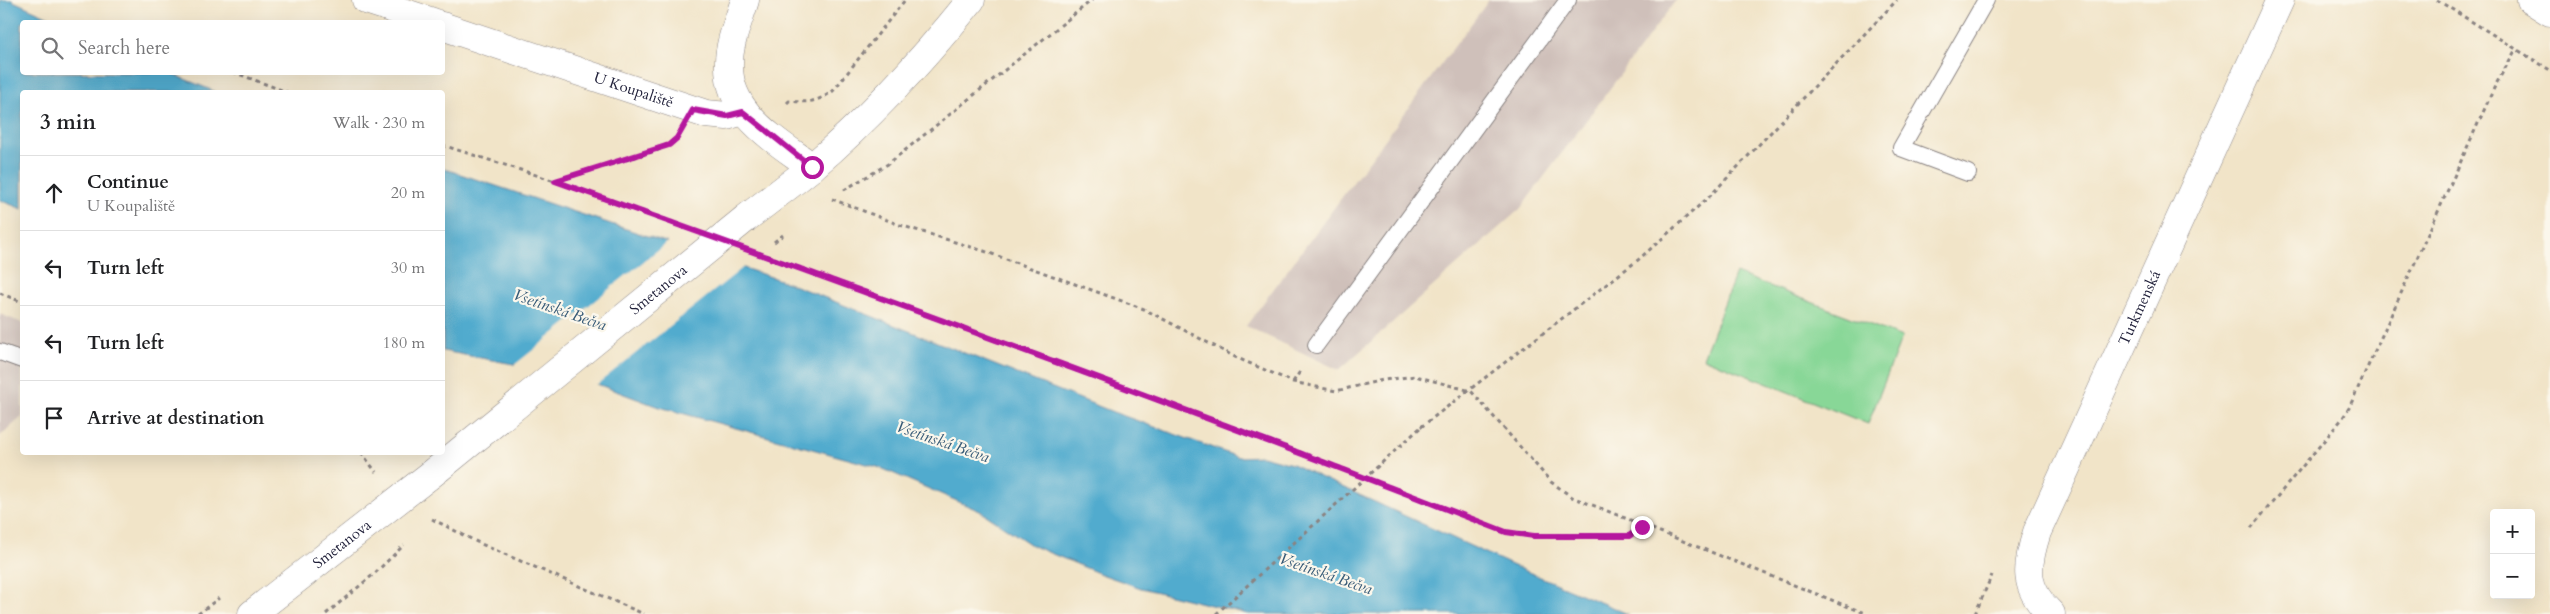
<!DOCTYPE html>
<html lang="en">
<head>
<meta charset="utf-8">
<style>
	:root { --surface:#fff; --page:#f2f2f2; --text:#202124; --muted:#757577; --line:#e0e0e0 }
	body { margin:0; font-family:Cardo,serif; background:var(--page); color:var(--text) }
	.controls { position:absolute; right:15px; bottom:15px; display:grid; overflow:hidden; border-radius:5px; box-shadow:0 5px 20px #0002 }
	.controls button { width:45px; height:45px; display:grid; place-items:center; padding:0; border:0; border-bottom:1px solid var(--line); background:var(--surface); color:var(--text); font:25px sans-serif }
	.stop { position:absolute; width:15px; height:15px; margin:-11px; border:4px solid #b5179e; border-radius:50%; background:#fff }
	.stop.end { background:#b5179e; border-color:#fff; box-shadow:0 1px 5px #0008 }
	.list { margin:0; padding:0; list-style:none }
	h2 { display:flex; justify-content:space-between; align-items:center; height:65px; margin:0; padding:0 20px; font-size:21px }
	h2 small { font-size:16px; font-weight:400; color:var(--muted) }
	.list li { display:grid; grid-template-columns:32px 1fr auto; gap:15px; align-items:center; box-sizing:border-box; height:75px; padding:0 20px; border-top:1px solid var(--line) }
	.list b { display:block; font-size:19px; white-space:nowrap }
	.list p { margin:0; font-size:16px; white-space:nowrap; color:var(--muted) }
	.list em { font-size:16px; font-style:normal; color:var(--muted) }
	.icon { flex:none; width:28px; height:28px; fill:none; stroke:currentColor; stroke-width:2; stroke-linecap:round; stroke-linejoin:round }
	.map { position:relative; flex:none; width:2550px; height:614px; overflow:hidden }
	.search { position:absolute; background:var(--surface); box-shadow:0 5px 20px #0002; left:20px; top:20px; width:425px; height:55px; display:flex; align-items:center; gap:12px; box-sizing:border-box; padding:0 18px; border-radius:5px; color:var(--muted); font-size:19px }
	.panel { position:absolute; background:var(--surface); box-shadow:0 5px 20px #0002; left:20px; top:90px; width:425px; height:365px; border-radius:5px }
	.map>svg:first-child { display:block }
	.industrial { fill:#cfc0ba }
	.green { fill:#88d797; stroke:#557c69 }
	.water { fill:#51abce; stroke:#3a6684 }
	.pier { fill:#f1e4c8 }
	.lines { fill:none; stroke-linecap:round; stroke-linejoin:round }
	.service-casing { stroke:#8a8382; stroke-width:18 }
	.minor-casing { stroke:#8a8382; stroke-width:29 }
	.tertiary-casing { stroke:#8a8382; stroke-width:29 }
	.path { stroke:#8a8382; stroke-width:3; stroke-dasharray:4 4; stroke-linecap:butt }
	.service { stroke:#fff; stroke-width:16 }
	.minor { stroke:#fff; stroke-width:28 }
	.tertiary { stroke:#fff; stroke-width:28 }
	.tertiary-bridge-casing { stroke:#8a8382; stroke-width:29; stroke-linecap:butt }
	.path-bridge { stroke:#8a8382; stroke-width:3; stroke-dasharray:4 4; stroke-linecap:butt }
	.tertiary-bridge { stroke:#fff; stroke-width:28 }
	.route { stroke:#b5179e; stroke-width:6 }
	.labels { text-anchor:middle; stroke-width:4.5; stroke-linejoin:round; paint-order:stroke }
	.street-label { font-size:15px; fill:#22223b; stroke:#fbf7ec }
	.water-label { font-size:16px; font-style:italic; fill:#355976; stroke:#fbf7ec }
</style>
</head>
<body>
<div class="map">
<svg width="2550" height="614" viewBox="0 0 2550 614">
	<rect width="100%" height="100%" fill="#fbf7ec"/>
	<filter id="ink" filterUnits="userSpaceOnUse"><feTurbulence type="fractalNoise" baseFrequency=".02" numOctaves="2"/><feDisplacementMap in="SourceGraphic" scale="10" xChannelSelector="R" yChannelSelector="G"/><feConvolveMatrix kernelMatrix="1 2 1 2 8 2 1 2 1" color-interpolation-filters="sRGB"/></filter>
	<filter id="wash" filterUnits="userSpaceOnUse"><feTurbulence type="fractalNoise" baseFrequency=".0096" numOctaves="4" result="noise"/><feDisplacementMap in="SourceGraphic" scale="20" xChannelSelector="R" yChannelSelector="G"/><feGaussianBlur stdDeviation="1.12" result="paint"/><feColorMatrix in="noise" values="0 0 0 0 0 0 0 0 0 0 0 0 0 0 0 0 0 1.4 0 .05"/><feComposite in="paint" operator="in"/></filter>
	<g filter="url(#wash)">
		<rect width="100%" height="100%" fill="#f1e4c8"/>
		<!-- industrial -->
		<g class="industrial">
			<polygon points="1489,0 1676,0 1520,209 1339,370 1246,326"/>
			<polygon points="0,314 22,323 22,417 0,436"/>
		</g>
		<!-- green -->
		<polygon class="green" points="1736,273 1902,337 1868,424 1703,358"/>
		<!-- water -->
		<g class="water">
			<polygon points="0,0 11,0 60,22 22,22 22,72 170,73 216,92 22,92 22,209 0,200"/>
			<polygon points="442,168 783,281 1113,412 1238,457 1262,456 1292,464 1514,566 1628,614 1248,614 1141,588 1101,574 1033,546 980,511 881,468 656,406 573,375 443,351"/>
		</g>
		<!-- pier -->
		<polygon class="pier" points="669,241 745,266 595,386 573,377 513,366"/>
	</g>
	<g filter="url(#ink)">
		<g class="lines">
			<defs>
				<g id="service">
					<polyline points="1968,173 1901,148 1986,0"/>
					<polyline points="1316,345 1568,0"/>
					<polyline points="0,352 22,360"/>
				</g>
				<g id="minor">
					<polyline points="366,0 433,22"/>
					<path d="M745 0C739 20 729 42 729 63 727 114 776 140 812 167"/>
					<path id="s1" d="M442 26 706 114 727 116 743 111"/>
					<path id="s2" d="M2051 614C2023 588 2026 566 2037 532L2280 0"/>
				</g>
				<g id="tertiary">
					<polyline points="2531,0 2550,12"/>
					<path d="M745 219C767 202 790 185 811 168 870 118 923 60 971 0"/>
					<path id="s3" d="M252 614 438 469"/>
				</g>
			</defs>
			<!-- service casing -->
			<use href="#service" class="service-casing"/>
			<!-- minor casing -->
			<use href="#minor" class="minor-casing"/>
			<!-- tertiary casing -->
			<use href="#tertiary" class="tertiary-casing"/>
			<!-- path -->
			<g class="path">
				<polyline points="2437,0 2550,70"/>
				<polyline points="233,72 287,92"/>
				<path d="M787 103 789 101C808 103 818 102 833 91L905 0"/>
				<polyline points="674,141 658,150 555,181 680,225"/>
				<polyline points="442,145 555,181"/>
				<polyline points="844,190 888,164 1092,0"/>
				<polyline points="832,199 900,225 984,251 1144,309 1235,357 1293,382 1336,391 1383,380 1415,376 1471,391 1551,482 1572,497 1867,614"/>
				<polyline points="759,253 1294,450 1506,532 1534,536 1629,536 1642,527"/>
				<polyline points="0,293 22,302"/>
				<polyline points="1293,382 1301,370"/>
				<polyline points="1421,427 1638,260 1710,196 1897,0"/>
				<polyline points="361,452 376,472"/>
				<polyline points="432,519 481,544 644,614"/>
				<polyline points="2251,528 2342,419 2349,408 2495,86 2516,49"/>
				<polyline points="198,614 219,598"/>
				<polyline points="326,614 374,574 404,545"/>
				<polyline points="1975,614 1992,575"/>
			</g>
			<!-- service -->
			<use href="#service" class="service"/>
			<!-- minor -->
			<use href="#minor" class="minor"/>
			<!-- tertiary -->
			<use href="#tertiary" class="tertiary"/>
			<defs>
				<g id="tertiary-bridge">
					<path id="s4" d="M438 469 745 219"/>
				</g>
			</defs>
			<!-- tertiary-bridge casing -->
			<use href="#tertiary-bridge" class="tertiary-bridge-casing"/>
			<!-- path-bridge -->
			<g class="path-bridge">
				<polyline points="774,242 783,235"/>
				<polyline points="1216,614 1421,427"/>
			</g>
			<!-- tertiary-bridge -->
			<use href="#tertiary-bridge" class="tertiary-bridge"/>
		</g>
	</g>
	<g class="lines" filter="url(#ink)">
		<!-- route -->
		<path class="route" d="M812 167 743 112 727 116 693 110 677 138 669 145 555 181C873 294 1191 410 1506 532L1534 536H1629L1642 527"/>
	</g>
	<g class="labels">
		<!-- street labels -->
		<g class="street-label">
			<text dy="5" stroke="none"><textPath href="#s1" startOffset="202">U Koupaliště</textPath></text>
			<text dy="5" stroke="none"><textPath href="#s4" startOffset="284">Smetanova</textPath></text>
			<text dy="5" stroke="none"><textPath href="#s2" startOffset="336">Turkmenská</textPath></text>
			<text dy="5" stroke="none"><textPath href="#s3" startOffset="114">Smetanova</textPath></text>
		</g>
		<!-- water labels -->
		<g class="water-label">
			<text transform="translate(560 309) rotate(19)" y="6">Vsetínská Bečva</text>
			<text transform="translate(943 441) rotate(19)" y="6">Vsetínská Bečva</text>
			<text transform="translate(1326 573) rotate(19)" y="6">Vsetínská Bečva</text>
		</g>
	</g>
</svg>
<div class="controls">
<button>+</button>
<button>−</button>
</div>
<div class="stop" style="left:812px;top:167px"></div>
<div class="stop end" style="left:1642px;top:527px"></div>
<div class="search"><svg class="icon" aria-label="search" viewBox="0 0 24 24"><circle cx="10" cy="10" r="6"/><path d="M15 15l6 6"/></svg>Search here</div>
<section class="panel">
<h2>3 min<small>Walk · 230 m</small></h2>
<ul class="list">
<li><svg class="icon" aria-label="ahead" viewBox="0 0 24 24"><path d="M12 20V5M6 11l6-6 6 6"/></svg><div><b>Continue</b><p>U Koupaliště</p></div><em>20 m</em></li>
<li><svg class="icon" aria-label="left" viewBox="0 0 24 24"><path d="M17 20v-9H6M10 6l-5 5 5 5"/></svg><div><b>Turn left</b></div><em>30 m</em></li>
<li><svg class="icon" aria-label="left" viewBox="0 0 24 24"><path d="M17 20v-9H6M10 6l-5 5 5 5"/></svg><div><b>Turn left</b></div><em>180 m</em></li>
<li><svg class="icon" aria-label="arrive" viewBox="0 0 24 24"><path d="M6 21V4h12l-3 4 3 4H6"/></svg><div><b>Arrive at destination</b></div></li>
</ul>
</section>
</div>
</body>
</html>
